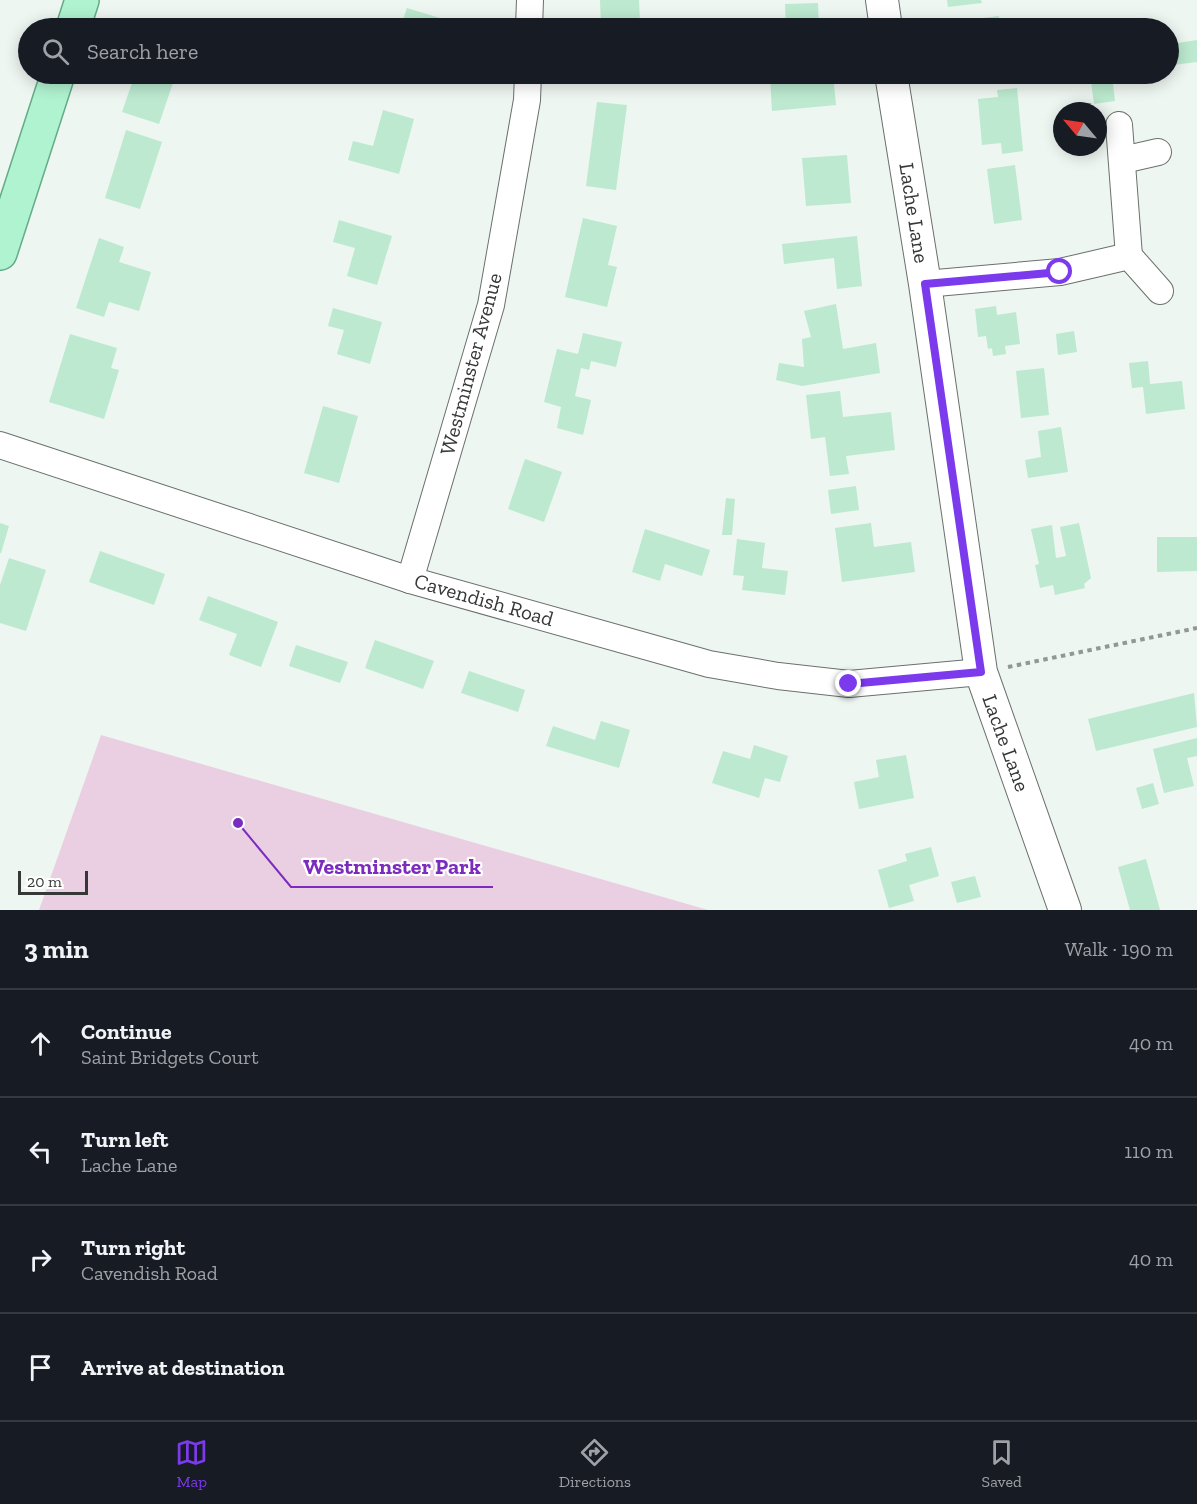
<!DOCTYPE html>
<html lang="en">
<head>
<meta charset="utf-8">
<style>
	:root { --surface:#171b24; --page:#242831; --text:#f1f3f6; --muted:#9ea1a6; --line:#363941; --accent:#7c3aed }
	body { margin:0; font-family:"Zilla Slab",serif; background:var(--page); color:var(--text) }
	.compass { position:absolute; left:1053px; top:102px; width:54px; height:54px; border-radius:50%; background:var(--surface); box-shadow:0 3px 15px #0003; rotate:299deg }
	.scale { position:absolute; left:18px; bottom:15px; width:70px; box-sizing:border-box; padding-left:6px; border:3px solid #363837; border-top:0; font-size:16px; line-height:21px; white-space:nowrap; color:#363837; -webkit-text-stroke:4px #fff; paint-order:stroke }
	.stop { position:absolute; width:18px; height:18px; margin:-14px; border:4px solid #7c3aed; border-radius:50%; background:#fff }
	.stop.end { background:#7c3aed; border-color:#fff; box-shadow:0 2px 6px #0008 }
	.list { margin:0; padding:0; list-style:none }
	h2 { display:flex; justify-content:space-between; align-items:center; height:78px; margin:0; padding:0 24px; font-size:26px }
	h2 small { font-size:20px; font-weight:400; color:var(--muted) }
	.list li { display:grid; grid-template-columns:39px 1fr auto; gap:18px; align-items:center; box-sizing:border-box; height:108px; padding:0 24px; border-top:2px solid var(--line) }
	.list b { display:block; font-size:22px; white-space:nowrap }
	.list p { margin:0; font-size:20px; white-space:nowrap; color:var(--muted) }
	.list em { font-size:20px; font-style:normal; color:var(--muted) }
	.icon { flex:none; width:33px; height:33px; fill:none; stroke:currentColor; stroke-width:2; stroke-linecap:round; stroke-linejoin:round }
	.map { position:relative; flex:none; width:1197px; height:910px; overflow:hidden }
	.search { position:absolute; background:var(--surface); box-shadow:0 3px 15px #0003; left:18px; right:18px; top:18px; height:66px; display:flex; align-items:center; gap:15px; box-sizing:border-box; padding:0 21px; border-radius:33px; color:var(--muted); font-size:22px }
	.sheet { height:510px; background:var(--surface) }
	nav { display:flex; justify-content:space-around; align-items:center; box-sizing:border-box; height:84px; border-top:2px solid var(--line); background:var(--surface); font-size:16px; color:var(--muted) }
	nav a { display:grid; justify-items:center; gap:3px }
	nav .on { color:var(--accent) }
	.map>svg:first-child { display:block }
	.green { fill:#eacee1 }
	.building { fill:#bce9cf }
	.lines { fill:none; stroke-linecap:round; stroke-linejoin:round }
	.minor-casing { stroke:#6a706c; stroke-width:28 }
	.tertiary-casing { stroke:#6a706c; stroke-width:34 }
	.primary-casing { stroke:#63ac87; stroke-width:36 }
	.path { stroke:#929794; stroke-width:4; stroke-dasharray:4.5 4.5; stroke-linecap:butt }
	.minor { stroke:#fff; stroke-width:26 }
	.tertiary { stroke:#fff; stroke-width:32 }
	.primary { stroke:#b0f3d1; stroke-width:33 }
	.route { stroke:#7c3aed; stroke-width:8 }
	.labels { text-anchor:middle; stroke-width:4.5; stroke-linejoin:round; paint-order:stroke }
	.street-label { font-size:21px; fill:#363837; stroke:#fff }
	.leader { fill:none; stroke:#7b2cbf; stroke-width:2 }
	.callout-dot { fill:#7b2cbf; stroke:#fff; stroke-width:2 }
	.callout-label { font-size:22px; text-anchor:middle; font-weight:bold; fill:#7b2cbf; stroke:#fff; stroke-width:4.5; stroke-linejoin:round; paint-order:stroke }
</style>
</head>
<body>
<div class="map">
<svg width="1197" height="910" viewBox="0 0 1197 910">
	<rect width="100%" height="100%" fill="#eef6f1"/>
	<!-- green -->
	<polygon class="green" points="101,735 708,910 39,910"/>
	<!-- building -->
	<g class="building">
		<polygon points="600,0 639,0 640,21 651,20 651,28 601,28"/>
		<polygon points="947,0 981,0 982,3 948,7"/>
		<polygon points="818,3 819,28 786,28 785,4"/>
		<polygon points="407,8 440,18 437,28 400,28"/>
		<polygon points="999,16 1000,28 967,28 966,20"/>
		<polygon points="1197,40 1197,62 1173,65 1171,44"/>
		<polygon points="135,74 176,74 159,124 122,112"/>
		<polygon points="833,74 836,105 772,111 770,78"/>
		<polygon points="1090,74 1121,74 1112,76 1115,101 1094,104"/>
		<polygon points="1017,88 1023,151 1002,154 1001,143 982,145 978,99 998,97 997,90"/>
		<polygon points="597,102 627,105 616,190 586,186"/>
		<polygon points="383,110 414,119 399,174 348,160 353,141 373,146"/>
		<polygon points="126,130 162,142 140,209 105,198"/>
		<polygon points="847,155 851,203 806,206 802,158"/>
		<polygon points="1015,165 1022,220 994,224 987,169"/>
		<polygon points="583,218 617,226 608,265 617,267 607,307 565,297"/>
		<polygon points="339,220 392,236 377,285 347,276 355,248 333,242"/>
		<polygon points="857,236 862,286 837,289 834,258 784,264 782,244"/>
		<polygon points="99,238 124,247 119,262 151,272 139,311 109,302 104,317 76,308"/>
		<polygon points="836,304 843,349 876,343 880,373 802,386 776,380 779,363 804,367 802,339 811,337 804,311"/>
		<polygon points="996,306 997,315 1016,312 1020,344 1005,346 1006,354 993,356 992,348 988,349 986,336 978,337 975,309"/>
		<polygon points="333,308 382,322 370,364 337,354 344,330 328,326"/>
		<polygon points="1074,331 1077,352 1058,355 1056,334"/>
		<polygon points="583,333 622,342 616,367 591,361 589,370 581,368 575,396 591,400 583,435 557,428 561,407 544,402 557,349 578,354"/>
		<polygon points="70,334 117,348 111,368 119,370 104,419 49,402"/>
		<polygon points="1148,361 1150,384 1182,381 1185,409 1146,414 1143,387 1132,388 1129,363"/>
		<polygon points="1044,368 1049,415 1021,418 1016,371"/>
		<polygon points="840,391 843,417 891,412 895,450 846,456 849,474 830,476 825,437 811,439 806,395"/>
		<polygon points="323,406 358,416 339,483 304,473"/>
		<polygon points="1061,427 1068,472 1028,478 1025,460 1041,457 1038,431"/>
		<polygon points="525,459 562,472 544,522 508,509"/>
		<polygon points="856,486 859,510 831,514 828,490"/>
		<polygon points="726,498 735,499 732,535 722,535"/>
		<polygon points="0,523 9,526 1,553 0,553"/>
		<polygon points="871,523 874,547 911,542 915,572 842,582 835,528"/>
		<polygon points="1079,523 1091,578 1084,584 1085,588 1055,595 1053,585 1040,588 1035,565 1039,564 1031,529 1052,525 1056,558 1066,556 1060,527"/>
		<polygon points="645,529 710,550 702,576 665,564 660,581 632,572"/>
		<polygon points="1157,537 1197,537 1197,571 1157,572"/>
		<polygon points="737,539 765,543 762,568 788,571 785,595 742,590 744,576 733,575"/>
		<polygon points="100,551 165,574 154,605 89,582"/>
		<polygon points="9,558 46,570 26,631 0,623 0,585"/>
		<polygon points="208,596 278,622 261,667 229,655 237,634 199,620"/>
		<polygon points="375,640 434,661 423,689 365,668"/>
		<polygon points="296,645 348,662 340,683 289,666"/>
		<polygon points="469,671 525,690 518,712 461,693"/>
		<polygon points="1194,693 1197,727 1096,751 1088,719"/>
		<polygon points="601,721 630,730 619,768 546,746 553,726 595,740"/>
		<polygon points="1197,738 1197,756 1187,758 1194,786 1164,793 1153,749"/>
		<polygon points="754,745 788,756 780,782 765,778 759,798 712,783 723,751 750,759"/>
		<polygon points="906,755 914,798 859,809 854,782 879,777 876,760"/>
		<polygon points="1153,783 1159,804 1142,809 1136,788"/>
		<polygon points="931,847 939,876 909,885 914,901 889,908 878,870 907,861 905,854"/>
		<polygon points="1146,859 1160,910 1130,910 1118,867"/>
		<polygon points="975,876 981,897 957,903 951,882"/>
	</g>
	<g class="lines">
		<defs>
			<g id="minor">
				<polyline points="529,28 530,0"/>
				<polyline points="1119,125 1129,256"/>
				<polyline points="1123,160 1158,152"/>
				<polyline points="925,284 1060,272 1129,256 1160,291"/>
				<polyline points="0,445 410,580 709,664 778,676 849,684 981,672"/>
				<polyline points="410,580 491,305 527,100 528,74"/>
			</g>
			<g id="tertiary">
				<polyline points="882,0 886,28"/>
				<polyline points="891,74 925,284 981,672 1065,910"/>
			</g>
			<g id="primary">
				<polyline points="73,28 82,0"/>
				<polyline points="0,253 58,74"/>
			</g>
		</defs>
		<!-- minor casing -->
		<use href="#minor" class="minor-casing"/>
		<!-- tertiary casing -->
		<use href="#tertiary" class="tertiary-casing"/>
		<!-- primary casing -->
		<use href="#primary" class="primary-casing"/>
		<!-- path -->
		<polyline class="path" points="1008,667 1197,628"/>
		<!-- minor -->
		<use href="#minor" class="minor"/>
		<!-- tertiary -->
		<use href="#tertiary" class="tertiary"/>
		<!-- primary -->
		<use href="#primary" class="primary"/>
	</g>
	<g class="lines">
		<!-- route -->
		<polyline class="route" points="849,684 981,672 925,284 1060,272"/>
	</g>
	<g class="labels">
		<!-- street labels -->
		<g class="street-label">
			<text transform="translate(914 213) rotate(81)" y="7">Lache Lane</text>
			<text transform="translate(471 364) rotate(-75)" y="7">Westminster Avenue</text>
			<text transform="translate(484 600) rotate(16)" y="7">Cavendish Road</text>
			<text transform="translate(1006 743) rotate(70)" y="7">Lache Lane</text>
		</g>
	</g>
	<!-- callouts -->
	<path class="leader" d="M238 823L291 887H493"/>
	<circle class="callout-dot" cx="238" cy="823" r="6"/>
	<g class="callout-label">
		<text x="392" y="874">Westminster Park</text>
	</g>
</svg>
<svg class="compass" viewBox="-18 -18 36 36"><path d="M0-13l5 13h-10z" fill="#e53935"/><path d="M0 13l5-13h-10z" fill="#9ea1a6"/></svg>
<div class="scale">20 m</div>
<div class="stop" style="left:1060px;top:272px"></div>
<div class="stop end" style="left:849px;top:684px"></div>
<div class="search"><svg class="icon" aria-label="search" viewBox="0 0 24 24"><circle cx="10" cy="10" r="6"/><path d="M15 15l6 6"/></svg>Search here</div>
</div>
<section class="sheet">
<h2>3 min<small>Walk · 190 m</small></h2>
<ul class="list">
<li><svg class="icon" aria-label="ahead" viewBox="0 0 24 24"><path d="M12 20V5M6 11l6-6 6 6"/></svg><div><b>Continue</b><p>Saint Bridgets Court</p></div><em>40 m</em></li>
<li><svg class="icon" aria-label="left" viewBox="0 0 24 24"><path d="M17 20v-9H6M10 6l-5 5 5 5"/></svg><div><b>Turn left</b><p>Lache Lane</p></div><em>110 m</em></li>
<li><svg class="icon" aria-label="right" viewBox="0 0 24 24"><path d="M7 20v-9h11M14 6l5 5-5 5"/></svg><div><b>Turn right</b><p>Cavendish Road</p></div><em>40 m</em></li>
<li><svg class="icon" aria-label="arrive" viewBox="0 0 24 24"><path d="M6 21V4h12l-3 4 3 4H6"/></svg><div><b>Arrive at destination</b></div></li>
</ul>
</section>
<nav>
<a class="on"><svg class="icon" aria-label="map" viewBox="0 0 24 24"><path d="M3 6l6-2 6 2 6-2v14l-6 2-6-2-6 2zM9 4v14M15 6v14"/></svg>Map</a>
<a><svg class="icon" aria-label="directions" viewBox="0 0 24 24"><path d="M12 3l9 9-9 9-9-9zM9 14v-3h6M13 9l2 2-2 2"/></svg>Directions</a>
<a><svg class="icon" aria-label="saved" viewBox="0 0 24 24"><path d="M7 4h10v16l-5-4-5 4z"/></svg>Saved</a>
</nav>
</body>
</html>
